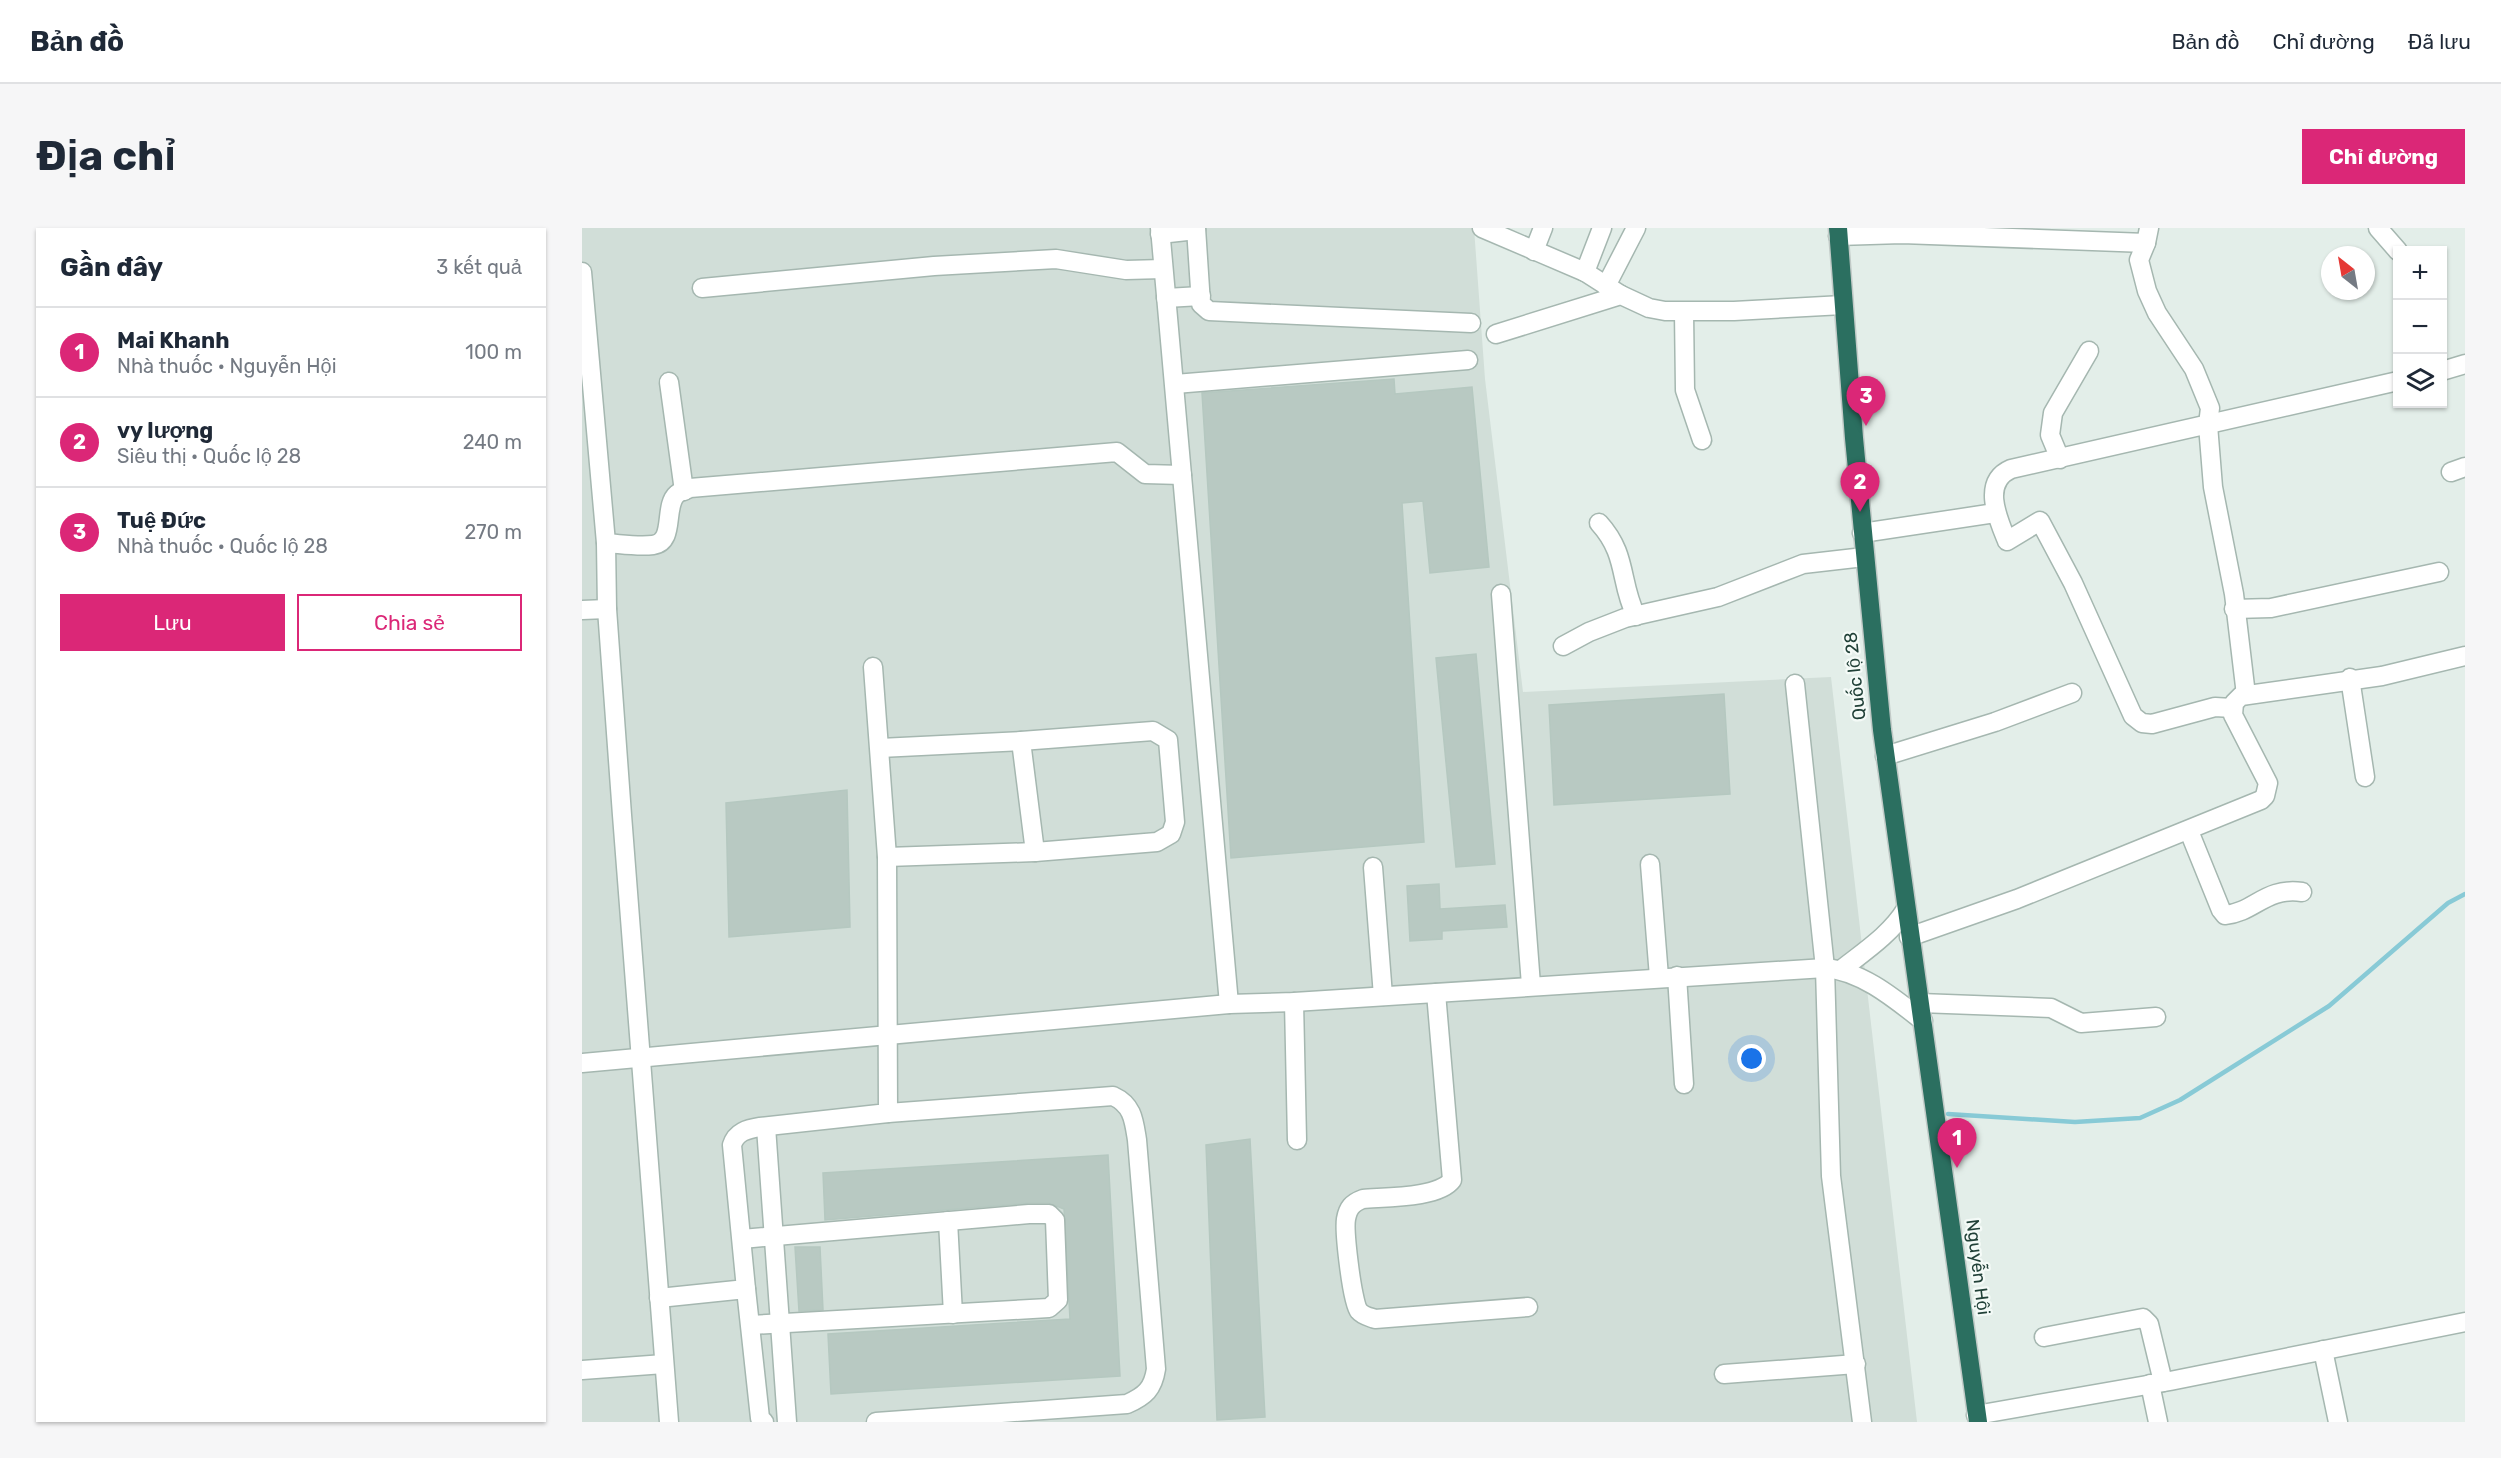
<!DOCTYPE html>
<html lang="vi">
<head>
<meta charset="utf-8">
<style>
	:root { --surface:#fff; --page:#f6f6f7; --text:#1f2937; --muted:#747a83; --line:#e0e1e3; --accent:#db2777 }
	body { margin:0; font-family:Rubik,sans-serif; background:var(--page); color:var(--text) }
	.controls { position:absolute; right:18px; top:18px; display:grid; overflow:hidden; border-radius:0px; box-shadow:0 2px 4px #0004 }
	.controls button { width:54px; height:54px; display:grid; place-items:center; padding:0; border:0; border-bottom:2px solid var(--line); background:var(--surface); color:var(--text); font:30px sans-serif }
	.compass { position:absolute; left:1739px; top:18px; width:54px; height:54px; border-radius:50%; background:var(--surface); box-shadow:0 2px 4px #0004; rotate:329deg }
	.you { position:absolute; left:1170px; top:831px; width:21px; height:21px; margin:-15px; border:4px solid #fff; border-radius:50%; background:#1a73e8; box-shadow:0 0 0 9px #1a73e833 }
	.badge { display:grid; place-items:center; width:39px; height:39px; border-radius:50%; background:var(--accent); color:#fff; font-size:20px; font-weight:700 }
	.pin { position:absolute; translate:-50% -50px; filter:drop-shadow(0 2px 3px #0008) }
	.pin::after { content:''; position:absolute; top:32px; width:21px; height:18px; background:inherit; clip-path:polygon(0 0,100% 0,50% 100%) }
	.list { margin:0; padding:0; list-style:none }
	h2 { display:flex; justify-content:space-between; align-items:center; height:78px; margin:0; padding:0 24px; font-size:26px }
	h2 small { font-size:20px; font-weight:400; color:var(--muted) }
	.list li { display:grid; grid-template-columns:39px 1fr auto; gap:18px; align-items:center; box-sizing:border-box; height:90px; padding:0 24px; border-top:2px solid var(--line) }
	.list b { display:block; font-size:22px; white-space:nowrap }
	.list p { margin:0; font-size:20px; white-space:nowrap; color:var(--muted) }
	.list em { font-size:20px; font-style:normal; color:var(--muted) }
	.actions { display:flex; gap:12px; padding:18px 24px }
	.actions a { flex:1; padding:14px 0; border:2px solid var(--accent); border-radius:0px; text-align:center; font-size:21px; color:var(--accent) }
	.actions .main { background:var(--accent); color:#fff }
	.icon { flex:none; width:33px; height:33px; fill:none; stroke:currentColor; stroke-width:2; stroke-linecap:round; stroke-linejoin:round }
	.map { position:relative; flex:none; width:1883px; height:1194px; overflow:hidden; border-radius:0px }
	header { display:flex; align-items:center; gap:36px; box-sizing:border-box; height:84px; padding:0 30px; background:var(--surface); border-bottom:2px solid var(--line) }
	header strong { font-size:28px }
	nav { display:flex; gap:33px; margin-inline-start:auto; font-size:21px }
	.intro { display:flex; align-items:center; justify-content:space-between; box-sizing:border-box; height:144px; padding:0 36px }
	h1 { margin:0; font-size:42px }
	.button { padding:15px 27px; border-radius:0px; background:var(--accent); color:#fff; font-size:21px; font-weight:700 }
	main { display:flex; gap:36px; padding:0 36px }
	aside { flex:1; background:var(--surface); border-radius:0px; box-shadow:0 2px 4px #0004 }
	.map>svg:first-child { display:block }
	.built { fill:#d1ded8 }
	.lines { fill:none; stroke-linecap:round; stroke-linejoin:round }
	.stream { stroke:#88cad6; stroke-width:4.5 }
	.building { fill:#b8c9c2; stroke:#b5c8c0; stroke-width:1.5 }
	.minor-casing { stroke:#a5b7b0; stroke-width:21 }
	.highway-casing { stroke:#c1cac7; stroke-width:21 }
	.minor { stroke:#fff; stroke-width:18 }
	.highway { stroke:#2b6f60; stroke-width:18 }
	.labels { text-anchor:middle; stroke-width:4.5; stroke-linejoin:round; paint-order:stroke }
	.street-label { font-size:18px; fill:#214138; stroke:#f4faf7 }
</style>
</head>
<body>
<header>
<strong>Bản đồ</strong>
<nav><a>Bản đồ</a><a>Chỉ đường</a><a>Đã lưu</a></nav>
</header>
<div class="intro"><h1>Địa chỉ</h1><a class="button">Chỉ đường</a></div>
<main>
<aside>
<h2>Gần đây<small>3 kết quả</small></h2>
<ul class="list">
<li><span class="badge">1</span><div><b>Mai Khanh</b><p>Nhà thuốc · Nguyễn Hội</p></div><em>100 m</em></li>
<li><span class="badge">2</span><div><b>vy lượng</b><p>Siêu thị · Quốc lộ 28</p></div><em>240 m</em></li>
<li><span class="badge">3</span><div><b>Tuệ Đức</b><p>Nhà thuốc · Quốc lộ 28</p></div><em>270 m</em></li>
</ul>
<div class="actions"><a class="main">Lưu</a><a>Chia sẻ</a></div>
</aside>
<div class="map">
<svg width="1883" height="1194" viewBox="0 0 1883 1194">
	<rect width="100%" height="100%" fill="#e3eee9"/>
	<!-- built -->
	<polygon class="built" points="0,0 892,0 903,151 941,464 1249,449 1335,1194 0,1194"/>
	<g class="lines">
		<!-- stream -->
		<polyline class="stream" points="1366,886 1493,894 1558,890 1598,872 1747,778 1866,675 1883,666"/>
	</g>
	<!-- building -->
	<g class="building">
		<polygon points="812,151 813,166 890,159 907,339 848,345 841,273 820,275 842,614 649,630 620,165"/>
		<polygon points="894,426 913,636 874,639 854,430"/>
		<polygon points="1142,466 1148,566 972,577 967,477"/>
		<polygon points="265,562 268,699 147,709 144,575"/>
		<polygon points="857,656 858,681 923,677 925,699 860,703 860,711 828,713 825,658"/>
		<polygon points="668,911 683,1189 635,1192 624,917"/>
		<polygon points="526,927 538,1148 249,1166 246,1106 488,1091 482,981 467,975 447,975 243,992 241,945"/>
		<polygon points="213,1019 238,1019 241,1082 217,1083"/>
	</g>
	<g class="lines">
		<defs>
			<g id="minor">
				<polyline points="578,0 647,776"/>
				<polyline points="614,0 619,76 627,83 889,95"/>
				<polyline points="900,0 1003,44 1039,67"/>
				<polyline points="1796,0 1816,23"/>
				<polyline points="578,6 614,2"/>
				<polyline points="1256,8 1320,6 1564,15 1567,0"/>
				<polyline points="1564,15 1557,32 1565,63 1575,85 1612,141 1628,180 1626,197 1631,259 1652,366 1664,467"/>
				<polyline points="952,23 961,0"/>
				<polyline points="0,44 24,315 25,381 40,587 87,1194"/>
				<polyline points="1003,44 1020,0"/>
				<polyline points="1024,58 1054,0"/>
				<polyline points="120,60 352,38 474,31 544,42 581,41"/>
				<polyline points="584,70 619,68"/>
				<polyline points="1102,84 1103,162 1120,212"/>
				<polyline points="914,106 1039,67 1067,80 1083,83 1152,83 1261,77"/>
				<polyline points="1860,143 1883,136"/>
				<polyline points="87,154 102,263"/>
				<polyline points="593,156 886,132"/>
				<polyline points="1478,231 1468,207 1471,185 1507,123"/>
				<polyline points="1869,244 1883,239"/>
				<path d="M1017 295C1046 327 1037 353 1054 388"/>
				<polyline points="1280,305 1413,285"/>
				<path d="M24 315C39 316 56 319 71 317 94 314 81 278 95 266 98 263 105 262 108 260L535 224 563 246 600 247"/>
				<polyline points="919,366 949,757"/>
				<polyline points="1652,381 1689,380 1857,344"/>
				<polyline points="0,382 25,381"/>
				<polyline points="981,418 1007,404 1043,390 1136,369 1221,336 1282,329"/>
				<polyline points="1768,450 1783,549"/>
				<polyline points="1213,456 1243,740 1249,948 1280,1194"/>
				<path d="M1650 480 1633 479 1570 496 1560 495 1551 488 1491 355 1458 293 1425 313C1416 291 1399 254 1429 241L1816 153"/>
				<polyline points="439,513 453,624"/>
				<polyline points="298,520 439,513 571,503 586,512 593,594 589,606 575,614 453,624 305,629"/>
				<polyline points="1303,528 1413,494 1490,465"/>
				<path d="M1607 603 1639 682 1643 687C1673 684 1683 659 1720 664"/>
				<polyline points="1068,636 1077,749"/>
				<polyline points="791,639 801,768"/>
				<polyline points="1327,709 1435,671 1679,572 1683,568 1686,555 1651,487 1652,475 1659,468 1800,448 1883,428"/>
				<path d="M1260 741C1283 723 1309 706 1324 681"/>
				<polyline points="1095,748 1102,856"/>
				<path d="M854 765 870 952C857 970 803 969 781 971 770 975 766 980 764 991 762 1003 770 1075 777 1083 781 1088 788 1089 793 1091L946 1079"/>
				<polyline points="712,774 715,912"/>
				<polyline points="1338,775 1469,780 1499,795 1574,789"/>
				<path d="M0 835 647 776 712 774 1243 740C1280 743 1313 771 1341 793"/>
				<polyline points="184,899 205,1194"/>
				<polyline points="366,993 371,1086"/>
				<polyline points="160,1011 447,986 467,986 473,992 476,1072 467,1080 169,1097"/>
				<polyline points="164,1061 178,1190 182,1194"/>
				<path d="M77 1070 164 1061 150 917C154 904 165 901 178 899L306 885 305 629 291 439"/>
				<polyline points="1462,1109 1561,1090 1567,1096 1581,1154"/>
				<polyline points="1741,1122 1756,1194"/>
				<polyline points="0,1142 82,1136"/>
				<polyline points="1142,1146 1274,1136"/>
				<polyline points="1568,1156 1576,1194"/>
				<polyline points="1394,1187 1588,1153 1883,1094"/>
				<path d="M294 1194 545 1176C563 1168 571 1161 574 1141L555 912C552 893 551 877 531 868L306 885"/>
			</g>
			<polyline id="highway" points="1256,0 1272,210 1300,502 1396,1194"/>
		</defs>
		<!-- minor casing -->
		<use href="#minor" class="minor-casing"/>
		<!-- highway casing -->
		<use href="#highway" class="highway-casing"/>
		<!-- minor -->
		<use href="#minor" class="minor"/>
		<!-- highway -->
		<use href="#highway" class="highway"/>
	</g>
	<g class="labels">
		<!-- street labels -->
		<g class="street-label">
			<text transform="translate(1273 448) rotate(-96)" y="6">Quốc lộ 28</text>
			<text transform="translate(1396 1039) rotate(83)" y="6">Nguyễn Hội</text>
		</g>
	</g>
</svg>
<div class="controls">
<button>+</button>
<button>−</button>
<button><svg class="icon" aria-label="layers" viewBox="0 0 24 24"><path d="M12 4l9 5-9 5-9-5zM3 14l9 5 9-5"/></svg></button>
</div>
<svg class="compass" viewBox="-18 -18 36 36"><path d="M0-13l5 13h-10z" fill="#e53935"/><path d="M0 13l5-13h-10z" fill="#747a83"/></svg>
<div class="you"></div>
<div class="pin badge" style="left:1375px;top:940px">1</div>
<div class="pin badge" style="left:1278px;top:284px">2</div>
<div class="pin badge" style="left:1284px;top:198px">3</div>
</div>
</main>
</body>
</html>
